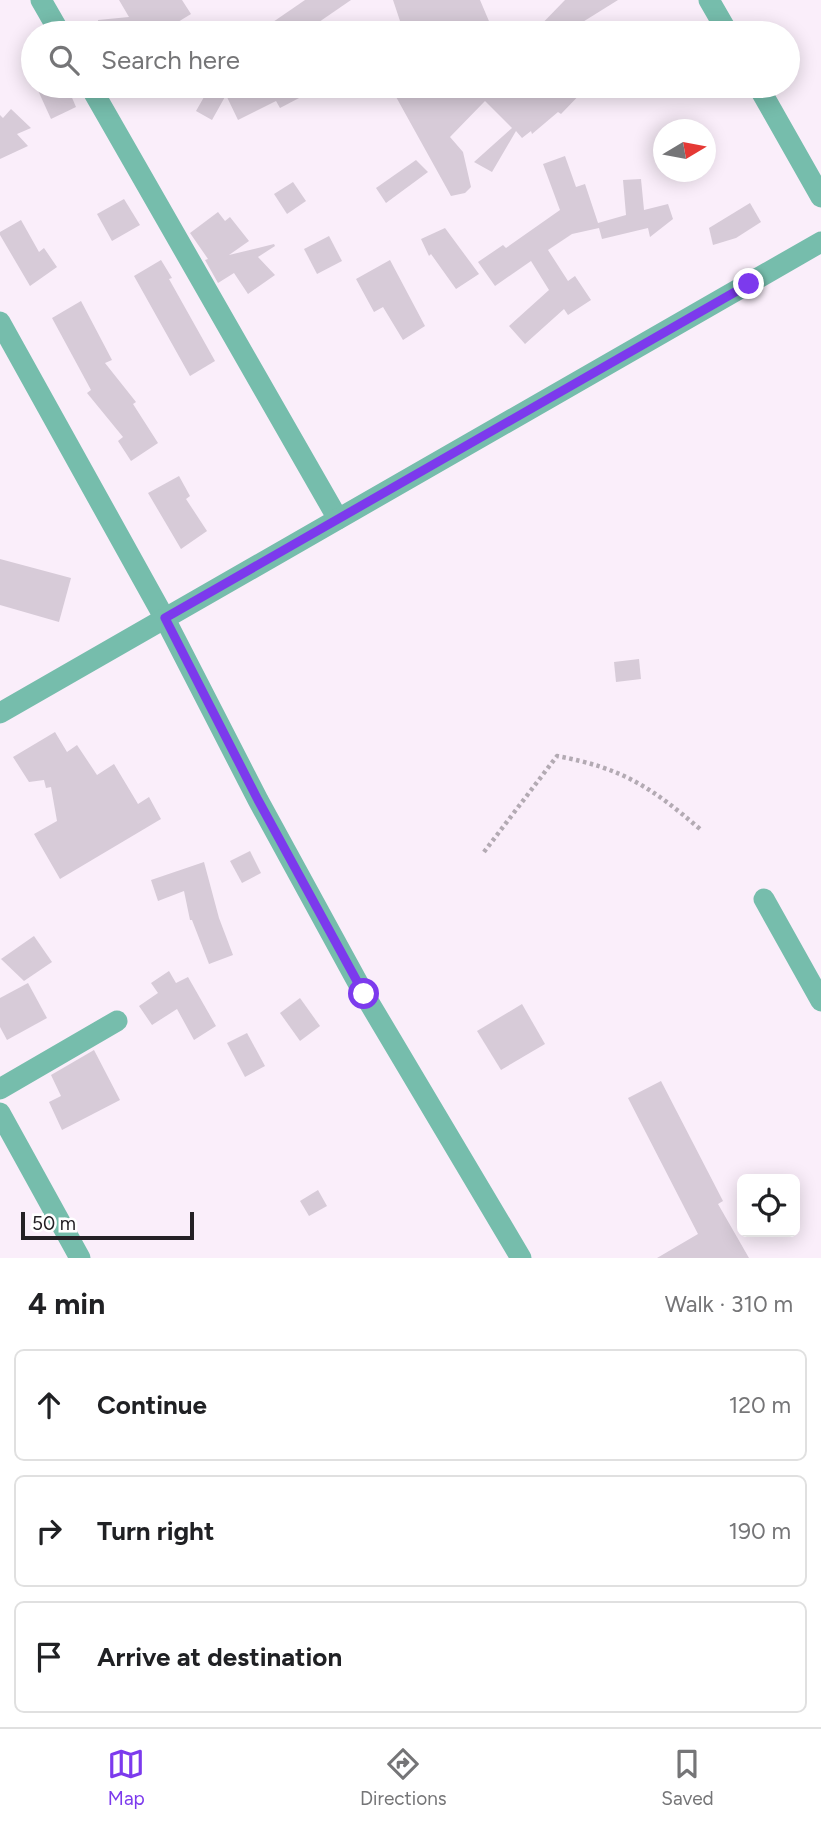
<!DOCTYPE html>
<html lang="en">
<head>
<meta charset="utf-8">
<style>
	:root { --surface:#fff; --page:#f2f2f2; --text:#202124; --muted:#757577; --line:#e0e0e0; --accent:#7c3aed }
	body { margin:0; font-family:Figtree,sans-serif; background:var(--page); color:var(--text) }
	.controls { position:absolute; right:21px; bottom:21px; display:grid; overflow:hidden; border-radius:10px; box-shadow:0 4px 18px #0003 }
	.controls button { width:63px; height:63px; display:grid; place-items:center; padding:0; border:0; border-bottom:2px solid var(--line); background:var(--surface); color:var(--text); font:35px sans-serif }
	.compass { position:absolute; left:653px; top:119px; width:63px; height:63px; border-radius:50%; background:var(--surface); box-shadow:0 4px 18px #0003; rotate:80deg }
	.scale { position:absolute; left:21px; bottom:18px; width:173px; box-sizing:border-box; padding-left:7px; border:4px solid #242025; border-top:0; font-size:19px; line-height:24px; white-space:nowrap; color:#242025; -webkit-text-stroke:5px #fff; paint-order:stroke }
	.stop { position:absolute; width:21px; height:21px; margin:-16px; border:5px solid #7c3aed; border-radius:50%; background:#fff }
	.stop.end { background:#7c3aed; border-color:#fff; box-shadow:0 2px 7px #0008 }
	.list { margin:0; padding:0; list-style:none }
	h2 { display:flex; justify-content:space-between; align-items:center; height:91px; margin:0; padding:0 28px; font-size:30px }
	h2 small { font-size:23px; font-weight:400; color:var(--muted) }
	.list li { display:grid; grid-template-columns:46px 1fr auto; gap:21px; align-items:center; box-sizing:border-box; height:112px; margin:0 14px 14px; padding:0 14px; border:2px solid var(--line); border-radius:10px }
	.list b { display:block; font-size:26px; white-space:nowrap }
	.list em { font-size:23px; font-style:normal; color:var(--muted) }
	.icon { flex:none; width:38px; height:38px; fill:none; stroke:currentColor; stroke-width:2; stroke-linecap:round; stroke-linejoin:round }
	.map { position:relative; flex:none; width:821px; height:1258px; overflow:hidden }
	.search { position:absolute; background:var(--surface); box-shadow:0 4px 18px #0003; left:21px; right:21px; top:21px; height:77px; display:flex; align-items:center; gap:18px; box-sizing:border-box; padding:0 24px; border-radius:38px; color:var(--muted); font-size:26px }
	.sheet { height:469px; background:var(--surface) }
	nav { display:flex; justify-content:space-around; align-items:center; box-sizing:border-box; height:98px; border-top:2px solid var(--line); background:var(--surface); font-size:19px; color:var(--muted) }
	nav a { display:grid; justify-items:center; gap:4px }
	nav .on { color:var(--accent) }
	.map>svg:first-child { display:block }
	.building { fill:#d7cbd8 }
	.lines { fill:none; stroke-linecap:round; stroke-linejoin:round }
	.path { stroke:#b3aab3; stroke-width:4.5; stroke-dasharray:3.5 3.5; stroke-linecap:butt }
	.street { stroke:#76bdac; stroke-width:21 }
	.route { stroke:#7c3aed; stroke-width:9 }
</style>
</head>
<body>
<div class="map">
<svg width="821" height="1258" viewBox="0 0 821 1258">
	<rect width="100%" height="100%" fill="#faeefa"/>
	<!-- building -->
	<g class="building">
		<polygon points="119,0 182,0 191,14 160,33 99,33 98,20 129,17"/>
		<polygon points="305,0 351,0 303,33 257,33"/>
		<polygon points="393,0 480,0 494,33 399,33 401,24"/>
		<polygon points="565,0 618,0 565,33 533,33"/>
		<polygon points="36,86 67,86 76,107 51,119"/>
		<polygon points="222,86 322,86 280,108 276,101 238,120 226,95 212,120 196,111 204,97 223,88"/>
		<polygon points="390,86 414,86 420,95 435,86 588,86 561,114 558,112 532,134 531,131 522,138 516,131 492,172 474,162 512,128 485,101 450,137 463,152 471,187 465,193 451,196"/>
		<polygon points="11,109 31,128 17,134 28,146 0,159 0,115 3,118"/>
		<polygon points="565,156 576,187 585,184 598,223 626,215 623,180 641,179 644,210 668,204 673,219 650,237 648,228 602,239 599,228 572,234 548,250 568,281 575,276 591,300 568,315 564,309 525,344 509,326 549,290 531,261 495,286 478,262 503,245 506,248 560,210 543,164"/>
		<polygon points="416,160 428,172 386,203 376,188"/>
		<polygon points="293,182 306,201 287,214 274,194"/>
		<polygon points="124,199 140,225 112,241 97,214"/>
		<polygon points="750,203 761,222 736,238 713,245 709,228"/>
		<polygon points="218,212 225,221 230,217 249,241 229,255 274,244 275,246 258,257 275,275 248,294 234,273 218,283 205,260 208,259 190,233"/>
		<polygon points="21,220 39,252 44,248 57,267 30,286 0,235 0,232"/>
		<polygon points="445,228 479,274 456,289 431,254 429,256 421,239"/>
		<polygon points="329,236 342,261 317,274 304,249"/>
		<polygon points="161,260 172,278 169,279 215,361 190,376 134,276"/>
		<polygon points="390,260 425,326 403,340 383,307 374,312 356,279"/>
		<polygon points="81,301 112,360 105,363 136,402 133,404 158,443 131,461 118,441 123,437 87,393 91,390 52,318"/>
		<polygon points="179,476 190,496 186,499 207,531 181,549 148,493"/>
		<polygon points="0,559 71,578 59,622 0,605"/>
		<polygon points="639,659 641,679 616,682 614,662"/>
		<polygon points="55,732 67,752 77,745 97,775 114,764 138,804 149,797 161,819 60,879 34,834 57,821 51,787 46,788 44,780 29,782 13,757"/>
		<polygon points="250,851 261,873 242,883 230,861"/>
		<polygon points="204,862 219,918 233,955 209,964 192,920 190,920 184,891 158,901 151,880"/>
		<polygon points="34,936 52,962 24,981 1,959"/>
		<polygon points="169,971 176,983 188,977 216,1026 194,1040 177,1009 152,1025 139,1006 158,993 151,983"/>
		<polygon points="28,983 47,1018 7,1040 0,1027 0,998"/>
		<polygon points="300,998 320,1026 300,1041 280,1013"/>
		<polygon points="522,1004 545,1044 501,1070 477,1031"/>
		<polygon points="247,1033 265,1066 245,1077 227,1043"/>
		<polygon points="94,1050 120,1100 62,1130 49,1102 61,1096 51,1075"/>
		<polygon points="661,1081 723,1201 718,1204 749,1258 657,1258 698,1234 628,1098"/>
		<polygon points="318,1190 327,1206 309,1216 300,1201"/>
	</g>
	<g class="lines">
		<!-- path -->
		<path class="path" d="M484 852 557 756C622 768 651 787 700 829"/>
		<!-- street -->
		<g class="street">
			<polyline points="41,0 60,33"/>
			<polyline points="709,0 728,33"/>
			<polyline points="90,86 338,519"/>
			<polyline points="758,86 821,197"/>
			<polyline points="0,322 165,619 258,800 364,994 521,1258"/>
			<polyline points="0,713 821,242"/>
			<polyline points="764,899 821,1001"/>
			<polyline points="0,1089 117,1021"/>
			<polyline points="0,1113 80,1258"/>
		</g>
	</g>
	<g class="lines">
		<!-- route -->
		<polyline class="route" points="364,994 258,800 165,618 749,284"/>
	</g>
</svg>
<div class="controls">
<button><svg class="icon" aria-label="locate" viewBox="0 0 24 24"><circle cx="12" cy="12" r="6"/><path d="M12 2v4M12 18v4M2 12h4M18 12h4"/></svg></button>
</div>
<svg class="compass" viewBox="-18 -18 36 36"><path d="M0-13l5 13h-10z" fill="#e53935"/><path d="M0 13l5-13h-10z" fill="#757577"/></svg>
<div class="scale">50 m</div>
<div class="stop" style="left:364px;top:994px"></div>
<div class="stop end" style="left:749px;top:284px"></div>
<div class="search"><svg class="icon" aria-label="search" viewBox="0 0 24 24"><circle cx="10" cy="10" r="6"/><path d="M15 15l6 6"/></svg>Search here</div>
</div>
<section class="sheet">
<h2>4 min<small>Walk · 310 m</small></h2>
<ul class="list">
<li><svg class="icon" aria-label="ahead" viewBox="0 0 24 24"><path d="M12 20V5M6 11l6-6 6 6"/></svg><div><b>Continue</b></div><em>120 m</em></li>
<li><svg class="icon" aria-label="right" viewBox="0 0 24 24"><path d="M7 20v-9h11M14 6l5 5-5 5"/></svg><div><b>Turn right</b></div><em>190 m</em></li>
<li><svg class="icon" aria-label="arrive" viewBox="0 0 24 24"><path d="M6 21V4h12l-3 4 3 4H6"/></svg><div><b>Arrive at destination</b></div></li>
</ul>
</section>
<nav>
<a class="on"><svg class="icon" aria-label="map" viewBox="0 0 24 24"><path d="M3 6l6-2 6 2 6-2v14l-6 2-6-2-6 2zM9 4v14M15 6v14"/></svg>Map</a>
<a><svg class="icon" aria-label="directions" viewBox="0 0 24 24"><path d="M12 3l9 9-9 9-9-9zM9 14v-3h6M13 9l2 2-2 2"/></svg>Directions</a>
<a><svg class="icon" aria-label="saved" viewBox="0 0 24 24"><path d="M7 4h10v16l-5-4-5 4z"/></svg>Saved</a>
</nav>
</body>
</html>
